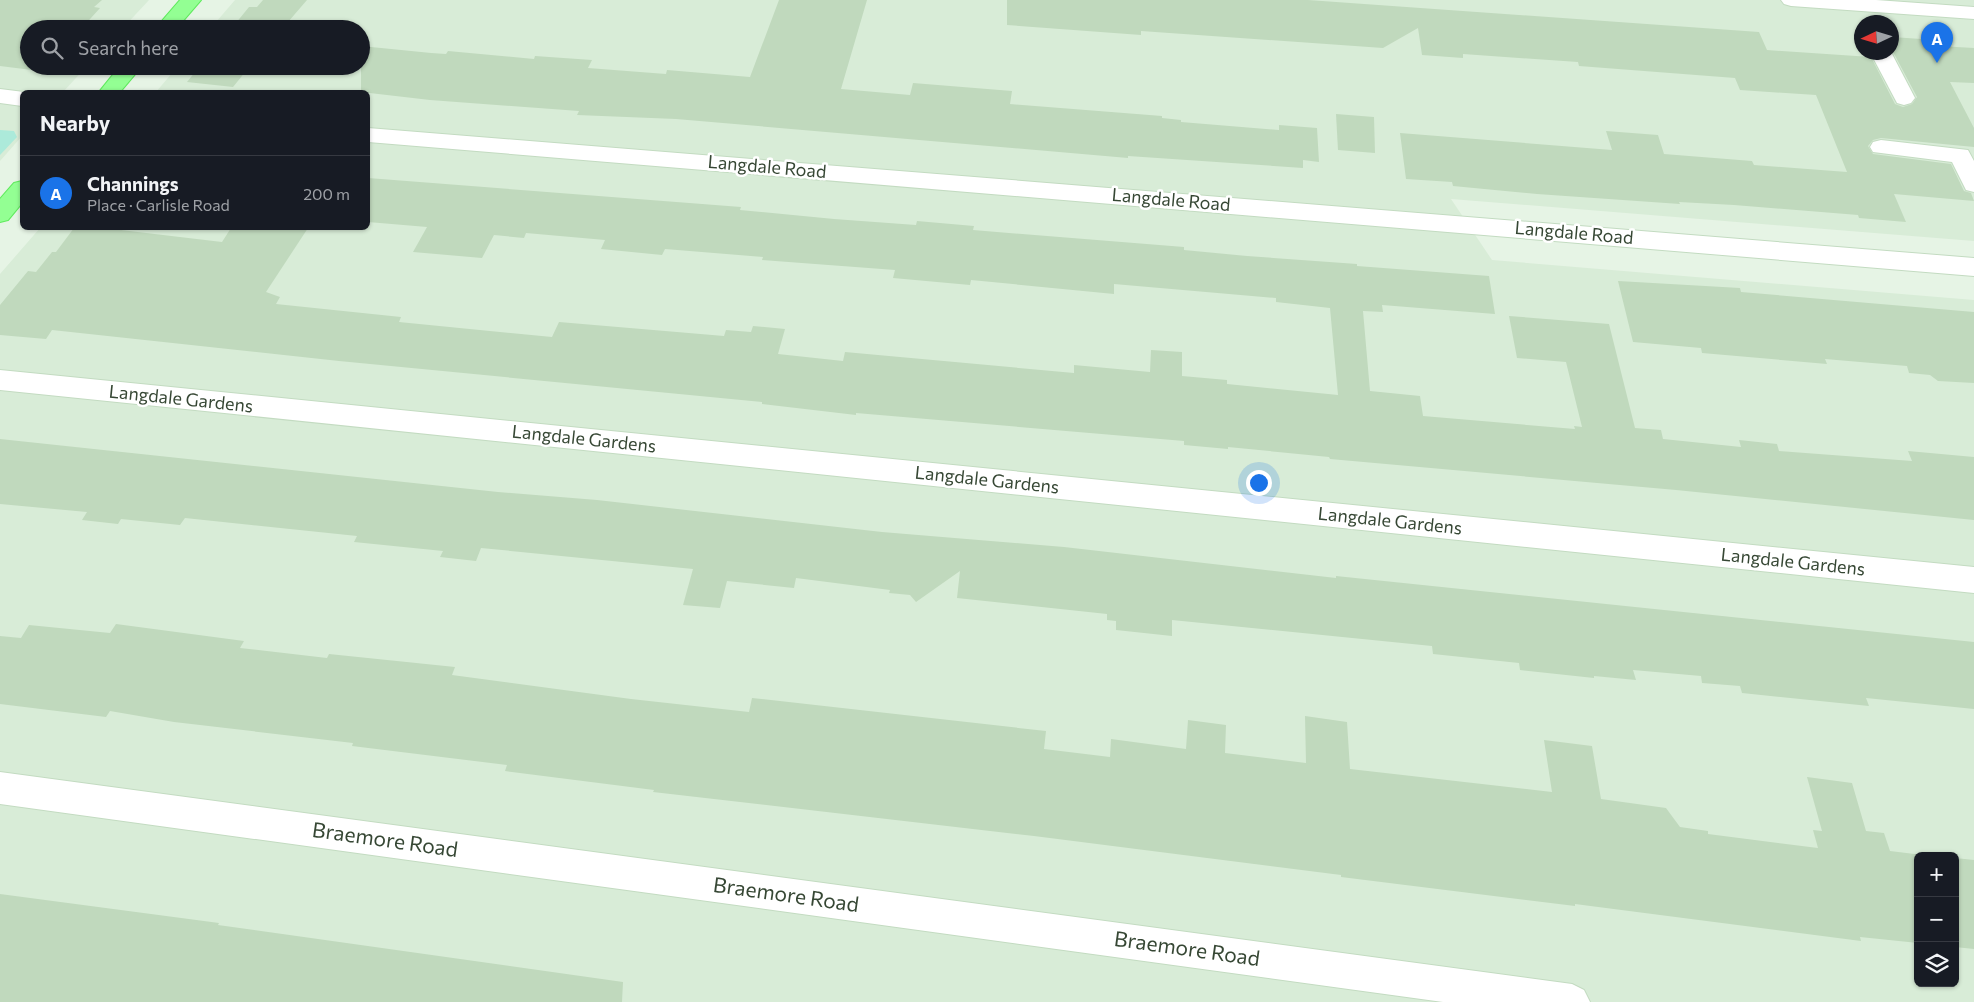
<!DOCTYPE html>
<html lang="en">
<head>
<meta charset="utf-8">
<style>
	:root { --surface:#171b24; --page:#242831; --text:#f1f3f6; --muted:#9ea1a6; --line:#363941; --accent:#1a73e8 }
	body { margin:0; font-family:Commissioner,sans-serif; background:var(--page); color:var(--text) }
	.controls { position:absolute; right:15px; bottom:15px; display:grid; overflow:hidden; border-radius:8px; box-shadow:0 1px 4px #0004 }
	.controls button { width:45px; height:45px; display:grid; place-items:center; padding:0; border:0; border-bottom:1px solid var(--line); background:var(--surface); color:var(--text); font:25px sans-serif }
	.compass { position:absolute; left:1854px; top:15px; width:45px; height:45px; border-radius:50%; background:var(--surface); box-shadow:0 1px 4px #0004; rotate:266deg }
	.you { position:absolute; left:1258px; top:482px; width:18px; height:18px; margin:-12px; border:4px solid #fff; border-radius:50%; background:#1a73e8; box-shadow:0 0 0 8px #1a73e833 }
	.badge { display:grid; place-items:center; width:32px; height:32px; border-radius:50%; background:var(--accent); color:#fff; font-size:16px; font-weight:700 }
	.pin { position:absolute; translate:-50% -41px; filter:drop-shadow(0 1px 2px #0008) }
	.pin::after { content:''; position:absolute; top:26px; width:18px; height:15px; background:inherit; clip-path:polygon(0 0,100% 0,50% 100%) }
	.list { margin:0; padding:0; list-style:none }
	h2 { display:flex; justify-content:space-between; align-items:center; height:65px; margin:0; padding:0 20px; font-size:21px }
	h2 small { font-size:16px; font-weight:400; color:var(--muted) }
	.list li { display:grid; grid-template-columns:32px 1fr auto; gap:15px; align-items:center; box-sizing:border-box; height:75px; padding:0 20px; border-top:1px solid var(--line) }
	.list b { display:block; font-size:19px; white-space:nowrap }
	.list p { margin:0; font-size:16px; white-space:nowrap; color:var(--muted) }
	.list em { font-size:16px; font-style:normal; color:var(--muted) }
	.icon { flex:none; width:28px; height:28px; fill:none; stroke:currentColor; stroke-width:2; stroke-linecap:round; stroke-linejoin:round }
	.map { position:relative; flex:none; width:1974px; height:1002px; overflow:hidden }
	.search { position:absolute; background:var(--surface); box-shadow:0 1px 4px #0004; left:20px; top:20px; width:350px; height:55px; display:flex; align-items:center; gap:12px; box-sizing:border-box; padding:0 18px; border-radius:28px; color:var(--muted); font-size:19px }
	.panel { position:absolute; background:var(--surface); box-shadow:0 1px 4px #0004; left:20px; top:90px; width:350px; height:140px; border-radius:8px }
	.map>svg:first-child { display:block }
	.residential { fill:#d8ecd7; fill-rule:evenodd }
	.green { fill:#aceada }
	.building { fill:#c0d9bd }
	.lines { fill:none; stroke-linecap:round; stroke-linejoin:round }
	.minor-casing { stroke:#c3dbc1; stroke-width:2 }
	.major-casing { stroke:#5fea5d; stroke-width:2 }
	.minor { fill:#fff; fill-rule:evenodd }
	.major { fill:#93ff93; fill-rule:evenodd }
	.labels { text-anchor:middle; stroke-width:5; stroke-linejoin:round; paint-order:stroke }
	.street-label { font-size:18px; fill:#364734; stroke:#fff }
	.near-street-label { font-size:21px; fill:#364734; stroke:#fff }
</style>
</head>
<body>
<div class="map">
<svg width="1974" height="1002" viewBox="0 0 1974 1002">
	<rect width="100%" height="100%" fill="#e6f4e5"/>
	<!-- residential -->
	<g class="residential">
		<polygon points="0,0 149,0 122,29 29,29 29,66 87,66 63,92 22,92 22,136 0,161"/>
		<path d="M235 0H1974V241L1451 199 1492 260 1974 300V1002H0V274L40 228H368V92H156L178 66H361V29H210ZM1862 22H1892V52H1862ZM1918 856H1955V983H1918Z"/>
	</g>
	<!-- green -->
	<polygon class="green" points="0,130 14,131 17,137 0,155"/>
	<!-- building -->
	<g class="building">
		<polygon points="0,0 102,0 94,7 100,8 81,29 29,29 29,66 45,66 40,71 0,66"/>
		<polygon points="263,0 307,0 282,29 231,29 249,7 257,7"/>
		<polygon points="779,0 867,0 841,89 910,95 913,83 1012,91 1010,104 1162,116 1162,118 1181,120 1181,122 1279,130 1279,125 1317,128 1319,162 1303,160 1303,168 1128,156 1128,158 676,119 577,115 579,111 430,100 361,92 361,46 431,53 446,54 448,51 534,59 535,56 592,60 588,68 666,74 667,70 750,77"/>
		<polygon points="1007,0 1308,0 1759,32 1767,50 1871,57 1895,104 1903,107 1912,104 1917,97 1892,50 1892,37 1936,40 1939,46 1974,48 1974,83 1950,82 1974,128 1974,147 1881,138 1873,140 1868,146 1873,154 1951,164 1964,191 1971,193 1974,201 1894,194 1906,222 1859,218 1858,215 1734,205 1679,202 1680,204 1537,194 1453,186 1452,182 1406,179 1400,133 1612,150 1606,131 1658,135 1664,154 1752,161 1754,165 1847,172 1816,95 1740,90 1735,78 1579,66 1578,62 1463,54 1463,58 1422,55 1418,28 1383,48 1141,31 1141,35 1007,25"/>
		<polygon points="200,66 250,66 233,87 187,82"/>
		<polygon points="1336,114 1374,117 1375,153 1338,150"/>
		<polygon points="368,178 741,207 740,210 834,219 916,225 917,221 974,226 973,230 1184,247 1184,250 1247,256 1357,264 1357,266 1489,276 1495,314 1382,305 1383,312 1363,311 1370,391 1420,396 1423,416 1575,429 1574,426 1582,427 1566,362 1517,358 1509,316 1609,324 1635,428 1661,430 1663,439 1741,447 1739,440 1777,444 1779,451 1912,461 1908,451 1974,457 1974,520 1676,490 1330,459 1329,457 1228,447 1228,449 1184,445 1184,441 856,413 856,415 762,404 762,402 339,361 52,330 46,339 0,335 0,305 28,271 36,272 52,252 56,252 74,228 104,228 222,242 231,228 308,228 266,292 280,297 276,304 401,317 399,322 552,337 559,322 724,336 726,330 751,332 753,326 785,329 778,354 843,361 845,352 1074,373 1074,365 1150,372 1151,350 1182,352 1182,376 1227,380 1227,384 1338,395 1330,308 1276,302 1276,298 1114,284 1114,294 971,280 970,285 893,278 895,270 762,260 763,257 665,249 662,255 601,249 605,240 526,233 524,238 494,235 482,258 413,252 427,227 368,222"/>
		<polygon points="1618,281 1740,288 1741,292 1974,312 1974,383 1938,381 1930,375 1909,373 1907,366 1825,359 1827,364 1702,353 1701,348 1633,342"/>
		<polygon points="0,439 498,492 597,500 882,532 1064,547 1336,578 1336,576 1974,642 1974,709 1866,698 1869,706 1742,693 1740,686 1702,683 1701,676 1633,670 1636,680 1594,676 1594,678 1520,670 1519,663 1433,654 1432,646 1172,620 1172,636 1116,630 1116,621 1107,620 1107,614 957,598 960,571 916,602 910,595 889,593 890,590 796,578 794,588 727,581 720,608 683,605 693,569 481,548 476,561 440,557 443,551 354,542 357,536 185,518 180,525 121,519 118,524 82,520 87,512 0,504"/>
		<polygon points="116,624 244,641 240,648 327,658 329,654 455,667 452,675 631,699 749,712 752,698 1046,731 1044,749 1110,757 1111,739 1186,749 1188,720 1226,725 1225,753 1306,763 1305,716 1347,722 1350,769 1552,792 1544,740 1592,746 1601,799 1666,808 1680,827 1708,831 1708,834 1818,848 1813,830 1822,831 1807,777 1852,783 1866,831 1884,833 1890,851 1931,856 1918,856 1918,943 1860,937 1861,941 1575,904 1575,906 1341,877 1341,875 1034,836 653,792 654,790 505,771 507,765 352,746 353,743 174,722 110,711 106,717 0,704 0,636 21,638 29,625 110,633"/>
		<polygon points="1955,858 1974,860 1974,949 1955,947"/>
		<polygon points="0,894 219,923 218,925 623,982 622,1002 0,1002"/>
	</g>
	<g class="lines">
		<defs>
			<g id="minor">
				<polygon points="1781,0 1876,0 1974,7 1974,19 1791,6 1784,4"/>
				<polygon points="1870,52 1891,52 1915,98 1911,103 1904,105 1897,103"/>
				<polygon points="0,89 24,92 22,106 0,103"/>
				<polygon points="368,128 1974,258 1974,276 368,142"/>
				<polygon points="1881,140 1968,150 1974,161 1974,192 1966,190 1952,162 1873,152 1870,147 1873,142"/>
				<polygon points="0,370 1974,567 1974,593 0,390"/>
				<polygon points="0,772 1572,984 1584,990 1590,1002 1443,1002 0,804"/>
			</g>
			<g id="major">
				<polygon points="180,0 201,0 176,29 155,29"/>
				<polygon points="120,66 142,66 120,92 99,92"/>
				<polygon points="22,181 22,203 8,220 0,222 0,199 14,183"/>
			</g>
		</defs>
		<!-- minor casing -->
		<use href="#minor" class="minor-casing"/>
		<!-- major casing -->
		<use href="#major" class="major-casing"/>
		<!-- minor -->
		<use href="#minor" class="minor"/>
		<!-- major -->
		<use href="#major" class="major"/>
	</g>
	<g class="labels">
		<!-- street labels -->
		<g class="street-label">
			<text transform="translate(767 167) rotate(5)" y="6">Langdale Road</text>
			<text transform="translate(1171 200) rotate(5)" y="6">Langdale Road</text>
			<text transform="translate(1574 233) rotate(5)" y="6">Langdale Road</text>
			<text transform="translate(181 399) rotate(6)" y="6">Langdale Gardens</text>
			<text transform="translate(584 439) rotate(6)" y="6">Langdale Gardens</text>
			<text transform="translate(987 480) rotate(6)" y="6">Langdale Gardens</text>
			<text transform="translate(1390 521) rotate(6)" y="6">Langdale Gardens</text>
			<text transform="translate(1793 562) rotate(6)" y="6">Langdale Gardens</text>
		</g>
		<!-- near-street labels -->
		<g class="near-street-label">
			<text transform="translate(385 840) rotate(8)" y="7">Braemore Road</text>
			<text transform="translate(786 895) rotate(8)" y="7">Braemore Road</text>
			<text transform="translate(1187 949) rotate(8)" y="7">Braemore Road</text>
		</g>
	</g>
</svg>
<div class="controls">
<button>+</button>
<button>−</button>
<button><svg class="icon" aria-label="layers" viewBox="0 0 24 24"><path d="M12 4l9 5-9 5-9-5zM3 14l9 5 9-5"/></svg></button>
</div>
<svg class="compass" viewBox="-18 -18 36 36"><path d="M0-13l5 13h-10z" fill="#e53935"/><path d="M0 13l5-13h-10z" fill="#9ea1a6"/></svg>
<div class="you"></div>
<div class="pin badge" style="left:1937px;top:63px">A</div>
<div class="search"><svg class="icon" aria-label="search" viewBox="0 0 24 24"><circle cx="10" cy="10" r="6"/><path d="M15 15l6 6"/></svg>Search here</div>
<section class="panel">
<h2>Nearby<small></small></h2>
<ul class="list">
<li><span class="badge">A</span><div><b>Channings</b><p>Place · Carlisle Road</p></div><em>200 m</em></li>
</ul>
</section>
</div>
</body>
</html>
